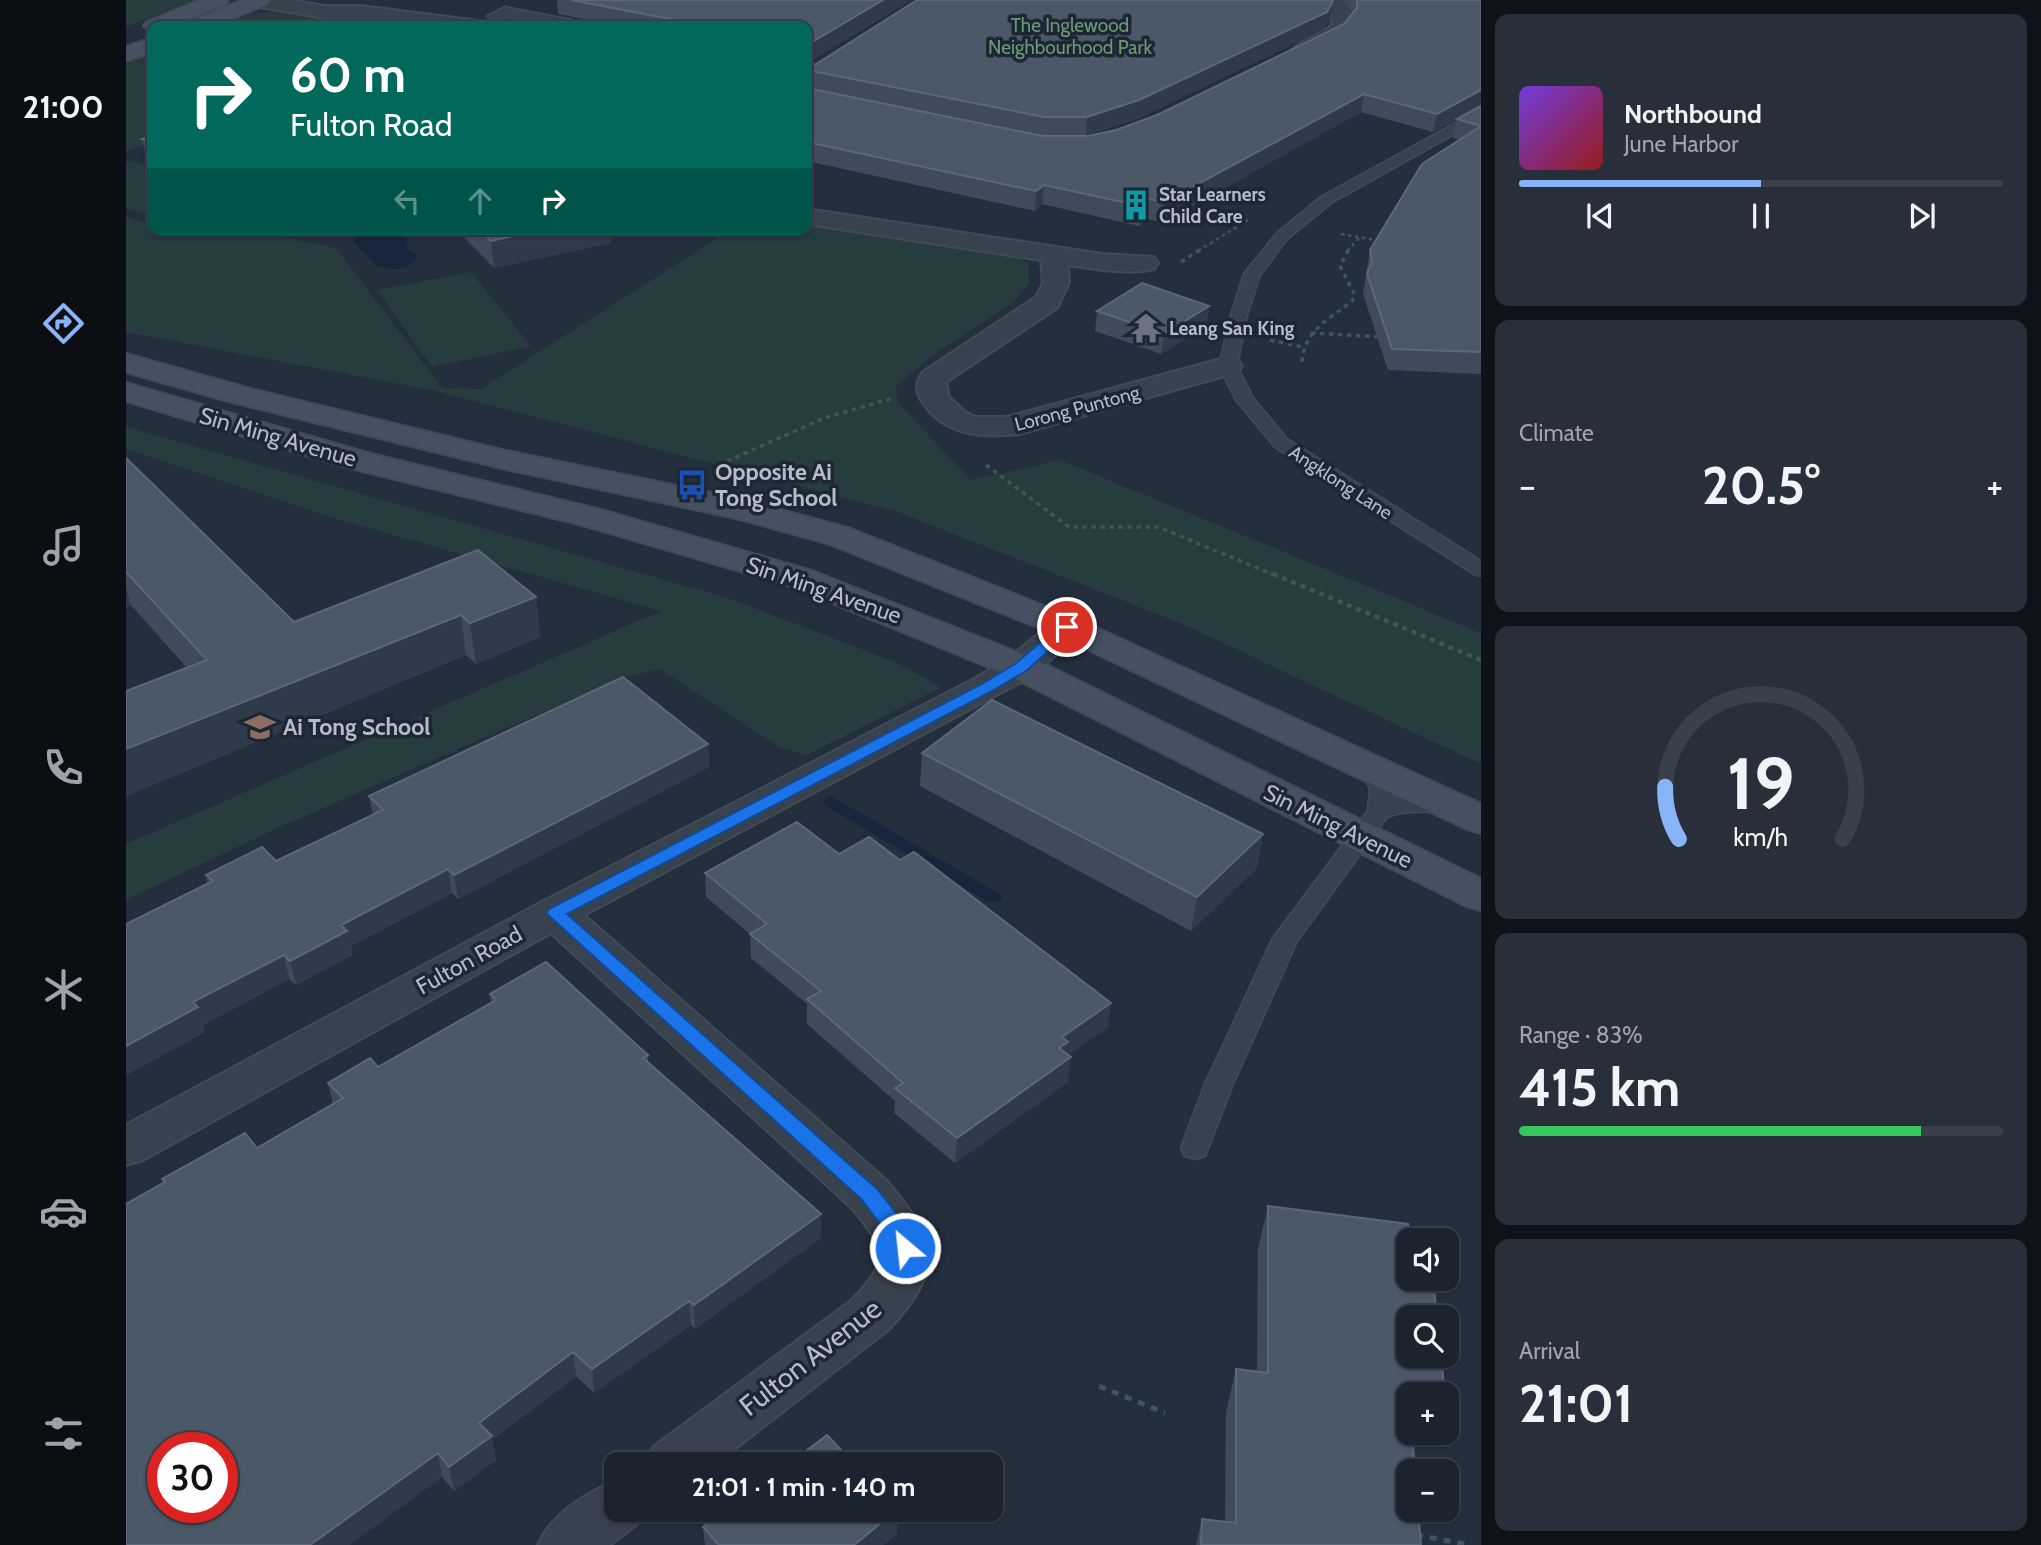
<!DOCTYPE html>
<meta charset="utf-8">
<style>
:root{--surface:#1b232e;--page:#282f3a;--text:#f1f3f6;--muted:#a0a4aa;--line:#39404a;--accent:#8ab4f8}
body{margin:0;font-family:Cabin,sans-serif;background:var(--page);color:var(--text);height:100vh;display:flex;flex-direction:column;font-size:26px;white-space:nowrap}
*{box-sizing:border-box;margin:0}
p{font-size:23px;color:var(--muted)}
.icon{flex:none;width:38px;height:38px;fill:none;stroke:currentColor;stroke-width:2;stroke-linecap:round;stroke-linejoin:round}
.map{position:relative;flex:1;overflow:hidden}
.side{display:flex;flex-direction:column;gap:14px;padding:14px;background:#0f1319;width:560px}
.side>*{flex:none}
.guide{position:absolute;left:21px;top:21px;width:665px;height:214px;border-radius:14px;box-shadow:0 2px 5px #0004,0 0 0 2px var(--line);background:#00695c;color:#fff;overflow:hidden}
.tools{position:absolute;left:1270px;top:1228px;display:grid;gap:14px}
.tools a{display:grid;place-items:center;width:63px;height:63px;border-radius:14px;background:var(--surface);box-shadow:0 2px 5px #0004,0 0 0 2px var(--line);font-size:35px}
.speed{position:absolute;left:21px;top:1432px;display:flex;gap:14px;font-size:35px;font-weight:700;text-align:center}
.speed>*{display:grid;place-content:center;width:91px;height:91px;border-radius:50%;background:var(--surface);box-shadow:0 2px 5px #0004,0 0 0 2px var(--line);line-height:1}
.speed .limit{border:10px solid #d22;background:#fff;color:#111}
.pin{position:absolute;display:grid;place-items:center;width:60px;height:60px;color:#fff;margin:-30px;border:4px solid #fff;border-radius:50%;box-shadow:0 2px 7px #0007}
.me{position:absolute;width:77px;margin:-38px;rotate:332deg;stroke-linejoin:round;filter:drop-shadow(0 0 5px #0008)}
.turn{display:flex;align-items:center;gap:24px;height:147px;padding:0 28px;font-size:32px}
.turn .icon{width:91px;height:91px;stroke-width:2.5}
.turn b{display:block;font-size:49px;line-height:60px}
.lanes{display:flex;align-items:center;height:66px;padding:0 28px;background:#0003;justify-content:center;gap:35px;direction:ltr}
.lanes .off{opacity:.35}
.big{font-size:52px;font-weight:700;line-height:1.1}
.side .card{flex:1;display:flex;flex-direction:column;justify-content:center;gap:10px;min-width:0;padding:0 24px;border-radius:14px;background:var(--page)}
.side .dial{align-items:center;gap:0}
.dial svg{height:182px;overflow:visible;fill:none;stroke:var(--line);stroke-width:7;stroke-linecap:round;text-anchor:middle}
.dial text{fill:var(--text);stroke:none}
.song{display:flex;align-items:center;gap:21px}
.cover{width:84px;height:84px;border-radius:10px;background:linear-gradient(135deg,hsl(260 70% 55%),hsl(0 70% 35%))}
.played{height:7px;border-radius:4px;background:linear-gradient(90deg,var(--accent) 50%,var(--line) 50%)}
.keys{display:flex;justify-content:space-around;direction:ltr}
.heat{display:flex;justify-content:space-between;align-items:center;font-size:38px;direction:ltr}
.charge{height:10px;border-radius:5px;background:linear-gradient(90deg,#34c759 83%,var(--line) 0)}
.trip{position:absolute;left:478px;top:1452px;width:399px;height:70px;border-radius:14px;background:var(--surface);box-shadow:0 2px 5px #0004,0 0 0 2px var(--line);font-weight:700;line-height:70px;text-align:center}
main{display:flex;flex:1;min-height:0}
.tab-bar{display:flex;flex-direction:column;width:126px;justify-content:space-around;align-items:center;background:#0b0e12;color:var(--muted)}
.tab-bar .icon{width:49px;height:49px}
.tab-bar .on{color:var(--accent)}
.tab-bar b{font-size:32px;color:var(--text)}
.map>svg:first-child{display:block}
.green{fill:#263c3f}
.water{fill:#17263c}
.lines{fill:none;stroke-linecap:round;stroke-linejoin:round}
.stream{fill:#17263c;fill-rule:evenodd}
.lane-casing{stroke:#414a57;stroke-width:3}
.street-casing{stroke:#414a57;stroke-width:4}
.secondary-casing{stroke:#414a57;stroke-width:4}
.path-far3{stroke:#3f5557;stroke-width:2.5;stroke-dasharray:3.5 3.5;stroke-linecap:butt}
.path-far2{stroke:#3f5557;stroke-width:3.5;stroke-dasharray:4.5 4.5;stroke-linecap:butt}
.path-far1{stroke:#3f5557;stroke-width:4.5;stroke-dasharray:5 5;stroke-linecap:butt}
.path{stroke:#3f5557;stroke-width:5;stroke-dasharray:7 7;stroke-linecap:butt}
.lane{fill:#38414e;fill-rule:evenodd}
.street{fill:#38414e;fill-rule:evenodd}
.secondary{fill:#465061;fill-rule:evenodd}
.wall{fill:#3f4b5c}
.shaded-wall{fill:#2f3b4b}
.building{fill:#4b5868;stroke:#5c6777;stroke-width:2;fill-rule:evenodd}
.route{fill:#1a73e8;stroke:#114b97;stroke-width:2}
.labels{text-anchor:middle;stroke-width:7;stroke-linejoin:round;paint-order:stroke}
.far-park-label{font-size:19px;fill:#6b9a76;stroke:#1d2633}
.far-poi-label{font-size:19px;font-weight:bold;fill:#b4bcc9;stroke:#1d2633;text-anchor:start}
.far-street-label{font-size:19px;fill:#b4bcc9;stroke:#1d2633}
.street-label{font-size:23px;fill:#b4bcc9;stroke:#1d2633}
.poi-label{font-size:23px;font-weight:bold;fill:#b4bcc9;stroke:#1d2633;text-anchor:start}
.near-street-label{font-size:28px;fill:#b4bcc9;stroke:#1d2633}
</style>
<main>
<nav class="tab-bar">
<b>21:00</b>
<svg class="icon on" aria-label="directions" viewBox="0 0 24 24"><path d="M12 3l9 9-9 9-9-9zM9 14v-3h6M13 9l2 2-2 2"/></svg>
<svg class="icon" aria-label="music" viewBox="0 0 24 24"><path d="M9 18V5l10-2v13"/><circle cx="6" cy="18" r="3"/><circle cx="16" cy="16" r="3"/></svg>
<svg class="icon" aria-label="phone" viewBox="0 0 24 24"><path d="M5 4h4l2 5-3 2q2 4 5 5l2-3 5 2v4C11 20 4 13 5 4z"/></svg>
<svg class="icon" aria-label="climate" viewBox="0 0 24 24"><path d="M12 3v18M4 7l16 10M4 17L20 7"/></svg>
<svg class="icon" aria-label="car" viewBox="0 0 24 24"><path d="M5 17H2v-5l4-1 3-4h7l3 4 3 1v5h-3M9 17h6M6 11h13"/><circle cx="7" cy="17" r="2"/><circle cx="17" cy="17" r="2"/></svg>
<svg class="icon" aria-label="filters" viewBox="0 0 24 24"><path d="M4 7h16M4 17h16"/><circle cx="9" cy="7" r="2"/><circle cx="15" cy="17" r="2"/></svg>
</nav>
<div class="map">
<svg width="1355" height="1545" viewBox="0 0 1355 1545">
<rect width="100%" height="100%" fill="#242f3e"/>
<path class="green" d="M0,0H69L0,27Z
M156,10L306,26H94L122,15Z
M26,53V141L0,152V64Z
M5,160L26,167V216L0,208V163Z
M0,217L26,225V229L81,237L152,236L210,248L316,388L355,389L606,229H681V225L889,255L903,264V284L886,303L807,355L769,387L772,403L845,480L934,460L1355,633V764L1054,623L772,512L310,391L0,332Z
M345,272L405,346L306,367L251,290Z
M0,427L602,598L769,662L815,687L680,755L653,747L534,669L493,679L149,829L0,900V844L535,611L204,517L0,449Z"/>
<path class="water" d="M257,231L278,234L282,240L280,247L292,256C284,271 265,271 251,266L226,241L240,233Z"/>
<g class="lines">
<path class="stream" d="M705,796L874,894L876,898L874,902H862L699,805L697,801Z"/>
<g class="lane-casing">
<path id="lane" d="M379,7L456,22L462,26H439L378,16L403,26H386L361,16Z
M1355,109V119L1205,203L1161,239L1134,275L1121,315L1111,366L1127,398L1161,439L1355,561V576L1348,574L1149,447L1110,400L1093,366L1105,315L1118,274L1151,233L1195,197Z
M1246,762L1254,764C1262,775 1268,784 1267,798C1284,793 1307,794 1323,799L1327,804L1323,809C1301,815 1285,808 1261,817L1171,941L1107,1084L1079,1156L1069,1159L1059,1156L1055,1148L1079,1084L1147,938L1242,811L1244,789L1235,769L1238,764Z"/>
</g>
<g class="street-casing">
<path id="street" d="M118,0H164L199,6H235L346,20L353,22L356,26H299L235,18H199L128,6L121,4Z
M1196,0H1217C1222,5 1228,12 1228,20C1228,39 1184,59 1168,56L1165,51C1175,39 1195,36 1206,25L1205,11Z
M681,209L976,254L1028,257L1032,263L1028,269C1001,275 969,269 942,265L943,283L931,308L820,382L823,397L839,412L849,417H881L1102,357L1112,360L1116,366L1112,372L893,434C856,438 819,436 797,403C789,392 789,383 797,372L910,297L917,283L915,260L681,224Z
M941,616L953,620L959,627L908,675L458,915L761,1181C812,1241 818,1271 762,1330L588,1465H519L527,1447L726,1300C764,1261 760,1250 727,1209L425,933L17,1160L0,1165V1125L414,903L848,679L882,659L929,620Z
M490,1481V1510H517L510,1525L484,1545H412C425,1515 459,1493 490,1481Z"/>
</g>
<g class="secondary-casing">
<path id="secondary" d="M74,0H102L99,4L45,26H26V32L18,26L21,22Z
M117,0H145L142,4L88,26H60L63,22Z
M26,38V52L0,61V47Z
M0,354L121,388L380,451L615,499L725,529L953,620L1355,804V833L1341,829L929,634L701,543L610,518L380,469L102,401L0,372Z
M0,383L241,453L475,510L686,571L908,659L1355,879V910L1340,906L882,675L662,585L453,524L220,467L0,401Z"/>
</g>
<path class="path-far3" d="M1215,234L1255,241
M1072,251L1122,220
M1221,251L1233,238"/>
<path class="path-far2" d="M1055,262L1075,249
M1185,333L1256,337
M1144,340L1177,347
M1176,362C1178,330 1204,319 1226,301L1229,295L1214,266L1223,249
M593,465L698,418L764,399
M860,465L943,527H1032L1151,576"/>
<path class="path-far1" d="M1147,574L1355,660"/>
<path class="path" d="M973,1386L1039,1413
M1290,1535L1345,1545"/>
<use href="#lane" class="lane"/>
<use href="#street" class="street"/>
<use href="#secondary" class="secondary"/>
</g>
<path class="wall" d="M431,0H785L681,63V26H493L432,14Z
M1219,0H1355V374L1262,370L1237,294L1244,250L1333,140L1327,138L1330,120L1307,132L1235,112L1037,222L1020,219L1013,226L916,204L909,211L681,161V88L917,136H962L990,130L1031,115L1218,24L1227,13L1223,4Z
M1207,1L1204,19L1198,29L1011,119L960,135H916L681,88V65Z
M26,135V166L22,165L16,139Z
M330,229H484L485,243L368,268Z
M1083,306L1080,326L1035,354L969,331L971,311Z
M0,458L168,622L410,597L414,637L350,664L340,655L0,796V691L61,668L5,605L0,607Z
M582,744L583,767L332,899L326,893L225,946L226,955L170,985L163,979L77,1025L79,1032L0,1075L82,884L80,875L150,861L247,815L243,796Z
M796,753L1137,834L1131,868L1065,931L794,786Z
M713,854L982,1027L942,1055V1082L829,1163L768,1113L769,1101L681,1024V1004L625,958L624,934L580,897L579,873Z
M364,994L522,1055V1062L695,1214V1238L569,1329L565,1325L468,1393L450,1376L366,1440L370,1460L328,1491L316,1477L37,1183L36,1179L131,1148L207,1104L202,1083L252,1067L365,1003Z
M1142,1206L1283,1395V1433H1307L1305,1442L1286,1439L1295,1545H1070L1076,1519L1099,1522L1100,1412L1110,1369L1131,1371L1132,1249Z
M772,1510L771,1534L757,1545H579L577,1527Z"/>
<path class="shaded-wall" d="M757,0H785L681,63V45Z
M1207,1L1204,19L1198,29L1011,119L960,135L961,117Z
M1355,90V107L1307,132L1311,114Z
M1238,94L1235,112L1037,222L1039,202Z
M918,185L916,204L909,211L910,191Z
M1022,199L1020,219L1013,226L1015,206Z
M419,229H484L485,243L368,268L365,241Z
M1083,306L1080,326L1035,354L1038,334Z
M0,587L5,605L0,607Z
M410,597L414,637L350,664L344,623Z
M335,615L340,655L0,796V749Z
M582,744L583,767L332,899L328,875Z
M1137,834L1131,868L1065,931L1071,897Z
M322,869L326,893L225,946L226,955L170,985L164,961L215,925Z
M158,955L163,979L77,1025L79,1032L0,1075V1046L67,1002Z
M985,1003L982,1027L940,1057H945L942,1082L829,1163L831,1138L933,1048L936,1037Z
M695,1214V1238L569,1329L568,1305Z
M563,1301L565,1325L468,1393L466,1369Z
M447,1352L450,1376L366,1440L370,1460L328,1491L323,1467L353,1423Z
M312,1453L316,1477L224,1545H184Z
M772,1510L771,1534L757,1545H728Z"/>
<path class="building" d="M445,0H757L681,45V26H581Z
M791,0H1206L1207,1L1201,12L1013,100L961,117H918L681,70V65L690,64Z
M1231,0H1355V90L1311,114L1238,94L1039,202L1022,199L1015,206L918,185L910,191L681,142V88L917,136H962L990,130L1031,115L1218,24L1231,8Z
M1355,106V352L1266,349L1241,274L1246,261L1244,250L1296,164L1355,126L1331,119Z
M26,135V142L16,139Z
M354,229H419L365,241Z
M1016,283L1083,306L1038,334L971,311Z
M0,458L168,622L352,550L410,597L344,623L335,615L0,749V691L81,660L0,572Z
M497,677L582,744L328,875L322,869L215,925L221,931L164,961L158,955L67,1002L72,1007L0,1046V924L87,881L80,875L136,847L150,861L257,810L243,796Z
M866,700L1137,834L1071,897L796,753Z
M671,822L713,854L743,837L774,860L788,852L985,1003L936,1037L942,1042L933,1048L945,1057L831,1138L769,1088L777,1083L681,999L695,991L624,934L641,924L579,873Z
M420,962L522,1055L517,1058L695,1214L568,1305L563,1301L466,1369L447,1352L353,1423L366,1436L323,1467L312,1453L184,1545H0V1204L39,1182L36,1179L119,1133L131,1148L217,1098L202,1083L244,1058L252,1067L370,1000L364,994ZM37,1447H96V1507H37Z
M1142,1206L1282,1224L1284,1241H1283V1279H1307L1311,1318H1283V1356H1315L1319,1395L1282,1394L1283,1433H1286L1289,1472H1283V1510H1292L1295,1545H1075L1076,1519L1110,1523V1369L1142,1373Z
M701,1435L729,1465H661Z
M600,1510H771L728,1545H593L577,1527Z"/>
<path class="route" d="M941,623L946,624L948,627L946,630L900,671L866,691L441,914L751,1189L782,1228L789,1248L786,1254L779,1257L772,1254L765,1238L736,1200L420,913L423,909L856,684L889,664L936,624Z"/>
<defs>
<g id="building-bare" transform="scale(2.415)"><path d="M-4-6H4V6H1V3H-1V6H-4ZM-2.5-4.3h1.7v1.8h-1.7ZM.8-4.3h1.7v1.8H.8ZM-2.5-1h1.7V.8h-1.7ZM.8-1h1.7V.8H.8Z" fill="#0f9aa8" stroke="#1d2633" stroke-width="2.5" paint-order="stroke"/></g>
<g id="temple-bare" transform="scale(2.415)"><path d="M0-6L5-2H3V0L6.5 2.5H4V6H1.5V3h-3V6H-4V2.5H-6.5L-3 0V-2H-5Z" fill="#6b7280" stroke="#1d2633" stroke-width="2.5" paint-order="stroke"/></g>
<g id="bus-bare" transform="scale(2.415)"><path d="M-5-6H5V4H4V6H2V4H-2V6H-4V4H-5ZM-3.5-4V0h7V-4ZM-3.5 1.2v1.5H-2V1.2ZM2 1.2v1.5H3.5V1.2Z" fill="#1a4fb4" stroke="#1d2633" stroke-width="2.5" paint-order="stroke"/></g>
<g id="school-bare" transform="scale(2.415)"><path d="M0-5L7-2L0 1L-7-2ZM-4 1L0 2.5L4 1V4Q0 6-4 4Z" fill="#8d6e63" stroke="#1d2633" stroke-width="2.5" paint-order="stroke"/></g>
</defs>
<g fill-rule="evenodd">
<use href="#building-bare" x="1010" y="205"/>
<use href="#temple-bare" x="1020" y="328"/>
<use href="#bus-bare" x="566" y="485"/>
<use href="#school-bare" x="134" y="727"/>
</g>
<g class="labels">
<g class="far-park-label">
<text x="944" y="32">The Inglewood<tspan x="944" dy="22">Neighbourhood Park</tspan></text>
</g>
<g class="far-poi-label">
<text x="1033" y="201">Star Learners<tspan x="1033" dy="22">Child Care</tspan></text>
<text x="1043" y="335">Leang San King</text>
</g>
<g class="far-street-label">
<text transform="translate(951 408) rotate(-15)" y="7">Lorong Puntong</text>
<text transform="translate(1215 482) rotate(33)" y="7">Angklong Lane</text>
</g>
<g class="street-label">
<text transform="translate(152 437) rotate(16)" y="8">Sin Ming Avenue</text>
<text transform="translate(698 590) rotate(19)" y="8">Sin Ming Avenue</text>
<text transform="translate(1212 826) rotate(26)" y="8">Sin Ming Avenue</text>
<text transform="translate(343 960) rotate(-29)" y="8">Fulton Road</text>
</g>
<g class="poi-label">
<text x="589" y="480">Opposite Ai<tspan x="589" dy="26">Tong School</tspan></text>
<text x="157" y="735">Ai Tong School</text>
</g>
<g class="near-street-label">
<text transform="translate(684 1357) rotate(-38)" y="10">Fulton Avenue</text>
</g>
</g>
</svg>
<div class="tools">
<a><svg class="icon" aria-label="sound" viewBox="0 0 24 24"><path d="M4 9h4l5-4v14l-5-4H4zM17 9q2 3 0 6"/></svg></a>
<a><svg class="icon" aria-label="search" viewBox="0 0 24 24"><circle cx="10" cy="10" r="6"/><path d="M15 15l6 6"/></svg></a>
<a>+</a>
<a>−</a>
</div>
<div class="speed"><div class="limit">30</div></div>
<div class="pin" style="left:941px;top:627px;background:#d93025"><svg class="icon" aria-label="arrive" viewBox="0 0 24 24"><path d="M6 21V4h12l-3 4 3 4H6"/></svg></div>
<svg class="me" style="left:779px;top:1248px" viewBox="-20 -20 40 40"><circle r="17" fill="#1a73e8" stroke="#fff" stroke-width="3"/><path d="M0-11L8 9 0 5-8 9z" fill="#fff"/></svg>
<div class="trip">21:01 · 1 min · 140 m</div>
<div class="guide">
<div class="turn"><svg class="icon" aria-label="right" viewBox="0 0 24 24"><path d="M7 20v-9h11M14 6l5 5-5 5"/></svg><div><b>60 m</b>Fulton Road</div></div>
<div class="lanes"><svg class="icon off" aria-label="left" viewBox="0 0 24 24"><path d="M17 20v-9H6M10 6l-5 5 5 5"/></svg><svg class="icon off" aria-label="ahead" viewBox="0 0 24 24"><path d="M12 20V5M6 11l6-6 6 6"/></svg><svg class="icon" aria-label="right" viewBox="0 0 24 24"><path d="M7 20v-9h11M14 6l5 5-5 5"/></svg></div>
</div>
</div>
<section class="side">
<div class="card">
<div class="song"><i class="cover"></i><div><b>Northbound</b><p>June Harbor</p></div></div>
<div class="played"></div>
<div class="keys"><svg class="icon" aria-label="previous" viewBox="0 0 24 24"><path d="M18 5L8 12l10 7zM5 5v14"/></svg><svg class="icon" aria-label="pause" viewBox="0 0 24 24"><path d="M8 5v14M16 5v14"/></svg><svg class="icon" aria-label="next" viewBox="0 0 24 24"><path d="M6 5l10 7-10 7zM19 5v14"/></svg></div>
</div>
<div class="card"><p>Climate</p>
<div class="heat"><a>−</a><b class="big">20.5°</b><a>+</a></div>
</div>
<div class="card dial"><svg viewBox="0 0 100 80">
<path d="M14 69A42 42 0 1 1 86 69"/>
<path d="M14 69A42 42 0 0 1 8 46" stroke="#8ab4f8"/>
<text x="50" y="56" font-size="32" font-weight="700">19</text>
<text x="50" y="72" font-size="11">km/h</text>
</svg></div>
<div class="card"><p>Range · 83%</p><b class="big">415 km</b><div class="charge"></div></div>
<div class="card"><p>Arrival</p><b class="big">21:01</b></div>
</section>
</main>
